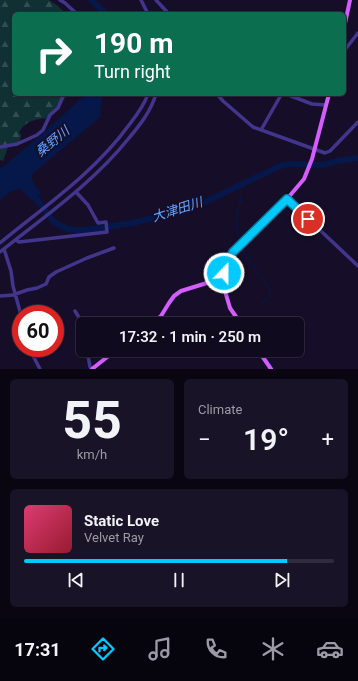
<!DOCTYPE html>
<meta charset="utf-8">
<style>
:root{--surface:#100a1f;--page:#191328;--text:#f1f3f6;--muted:#9c9aa4;--line:#302b3d;--accent:#02caff}
body{margin:0;font-family:Roboto,"Noto Sans JP",sans-serif;background:var(--page);color:var(--text);height:100vh;display:flex;flex-direction:column;font-size:15px;white-space:nowrap}
*{box-sizing:border-box;margin:0}
p{font-size:13px;color:var(--muted)}
.icon{flex:none;width:22px;height:22px;fill:none;stroke:currentColor;stroke-width:2;stroke-linecap:round;stroke-linejoin:round}
.map{position:relative;height:369px;overflow:hidden}
.sheet{display:flex;flex-direction:column;gap:10px;padding:10px;background:#090611;flex:1}
.sheet>*{flex:none}
.guide{position:absolute;left:12px;top:12px;width:334px;height:84px;border-radius:6px;box-shadow:0 1px 3px #0004,0 0 0 1px var(--line);background:#0b6e4f;color:#fff;overflow:hidden}
.speed{position:absolute;left:12px;top:305px;display:flex;gap:8px;font-size:20px;font-weight:700;text-align:center}
.speed>*{display:grid;place-content:center;width:52px;height:52px;border-radius:50%;background:var(--surface);box-shadow:0 1px 3px #0004,0 0 0 1px var(--line);line-height:1}
.speed .limit{border:6px solid #d22;background:#fff;color:#111}
.pin{position:absolute;display:grid;place-items:center;width:34px;height:34px;color:#fff;margin:-17px;border:2px solid #fff;border-radius:50%;box-shadow:0 1px 4px #0007}
.me{position:absolute;width:44px;margin:-22px;rotate:22deg;stroke-linejoin:round;filter:drop-shadow(0 0 3px #0008)}
.turn{display:flex;align-items:center;gap:14px;height:84px;padding:0 16px;font-size:18px}
.turn .icon{width:52px;height:52px;stroke-width:2.5}
.turn b{display:block;font-size:28px;line-height:34px}
.big{font-size:30px;font-weight:600;line-height:1.1}
.sheet .tile{flex:1;display:flex;flex-direction:column;justify-content:center;gap:6px;min-width:0;padding:0 14px;border-radius:6px;background:var(--page)}
.sheet .dial{align-items:center;gap:0}
.dial b{font-size:52px;line-height:1}
.song{display:flex;align-items:center;gap:12px}
.cover{width:48px;height:48px;border-radius:6px;background:linear-gradient(135deg,hsl(340 70% 55%),hsl(350 70% 35%))}
.played{height:4px;border-radius:2px;background:linear-gradient(90deg,var(--accent) 85%,var(--line) 85%)}
.keys{display:flex;justify-content:space-around;direction:ltr}
.heat{display:flex;justify-content:space-between;align-items:center;font-size:22px;direction:ltr}
.sheet .tiles{flex:1;display:grid;gap:10px;grid-template-columns:1fr 1fr}
.tile:last-child{grid-column:span 2}
.trip{position:absolute;left:76px;top:317px;width:228px;height:40px;border-radius:6px;background:var(--surface);box-shadow:0 1px 3px #0004,0 0 0 1px var(--line);font-weight:600;line-height:40px;text-align:center}
.dock{display:flex;height:64px;justify-content:space-around;align-items:center;background:#06040c;color:var(--muted)}
.dock .icon{width:28px;height:28px}
.dock .on{color:var(--accent)}
.dock b{font-size:18px;color:var(--text)}
.map>svg:first-child{display:block}
.forest{fill:url(#forest-firs)}
.water{fill:#06174a}
.lines{fill:none;stroke-linecap:round;stroke-linejoin:round}
.stream{stroke:#06174a;stroke-width:1}
.river{stroke:#06174a;stroke-width:6}
.minor{stroke:#42358c;stroke-width:3.5}
.major{stroke:#d45dff;stroke-width:4}
.route-casing{stroke:#0183a6;stroke-width:10}
.route{stroke:#02caff;stroke-width:7}
.labels{text-anchor:middle;stroke-width:4;stroke-linejoin:round;paint-order:stroke}
.water-label{font-size:13px;font-style:italic;fill:#64a6ff;stroke:#160e29}
</style>
<div class="map">
<svg width="358" height="369" viewBox="0 0 358 369">
<defs>
<pattern id="forest-firs" width="22" height="20" patternUnits="userSpaceOnUse"><rect width="22" height="20" fill="#103134"/><path d="M5 1l3.5 6h-7zM16 11l3.5 6h-7z" fill="#324e52"/></pattern>
</defs>
<rect width="100%" height="100%" fill="#160e29"/>
<path class="forest" d="M0,0H49L58,6L66,14H14V94H68L49,118C36,119 26,120 19,132L21,135L20,142L9,144L3,161L0,160Z"/>
<path class="water" d="M86,94H102L100,117L32,174C31,183 36,187 41,193L32,201L21,189C12,189 7,194 0,200V169L39,137Z"/>
<g class="lines">
<path class="stream" d="M241,184C241,189 242,193 241,198C239,212 231,226 242,238
M244,246V253L270,289V296L260,305
M244,318L247,324
M262,350L274,369"/>
<path class="river" d="M91,0L103,11L105,14
M31,192L54,222L67,229L75,230H85L133,223L187,209L207,201L280,166L290,164L324,165L337,161L358,158"/>
<path class="minor" d="M60,0L65,3L77,14
M141,0L148,14
M156,0L169,14
M344,51L358,33
M217,94L223,101L253,127L325,153L330,151L358,122
M261,130L281,95L286,94L312,104L326,105
M0,147L17,144L37,135L43,130L50,115L58,108L64,94
M287,199L358,266
M16,240L19,242L107,232L106,222L98,223L88,205L76,192
M0,243C45,206 94,173 129,125C136,116 144,106 148,94
M4,249L11,271L13,286L21,315
M0,252C45,216 93,183 129,138C140,125 151,111 156,94
M0,296L13,295L27,290L37,288L46,284L49,277L56,272L87,258L114,248
M75,311L83,324
M29,348L40,369
M87,350L90,367L92,369"/>
<path class="major" d="M344,28L350,0
M151,324L161,316L169,303L174,296L181,291L223,278
M241,324L230,308L225,291L223,278L228,261L233,252L244,240L287,199L304,179L312,159L329,94
M258,350L271,369
M92,369L116,350"/>
</g>
<g class="lines">
<g class="route-casing">
<path id="route" d="M224,273L228,261L233,252L287,199L308,219"/>
</g>
<use href="#route" class="route"/>
</g>
<g class="labels">
<g class="water-label">
<text transform="translate(52 141) rotate(-40)" y="5">桑野川</text>
<text transform="translate(177 209) rotate(-18)" y="5">大津田川</text>
</g>
</g>
</svg>
<div class="speed"><div class="limit">60</div></div>
<div class="pin" style="left:308px;top:219px;background:#d93025"><svg class="icon" aria-label="arrive" viewBox="0 0 24 24"><path d="M6 21V4h12l-3 4 3 4H6"/></svg></div>
<svg class="me" style="left:224px;top:273px" viewBox="-20 -20 40 40"><circle r="17" fill="#02caff" stroke="#fff" stroke-width="3"/><path d="M0-11L8 9 0 5-8 9z" fill="#fff"/></svg>
<div class="trip">17:32 · 1 min · 250 m</div>
<div class="guide">
<div class="turn"><svg class="icon" aria-label="right" viewBox="0 0 24 24"><path d="M7 20v-9h11M14 6l5 5-5 5"/></svg><div><b>190 m</b>Turn right</div></div>
</div>
</div>
<section class="sheet">
<div class="tiles">
<div class="tile dial"><b>55</b><p>km/h</p></div>
<div class="tile"><p>Climate</p>
<div class="heat"><a>−</a><b class="big">19°</b><a>+</a></div>
</div>
<div class="tile">
<div class="song"><i class="cover"></i><div><b>Static Love</b><p>Velvet Ray</p></div></div>
<div class="played"></div>
<div class="keys"><svg class="icon" aria-label="previous" viewBox="0 0 24 24"><path d="M18 5L8 12l10 7zM5 5v14"/></svg><svg class="icon" aria-label="pause" viewBox="0 0 24 24"><path d="M8 5v14M16 5v14"/></svg><svg class="icon" aria-label="next" viewBox="0 0 24 24"><path d="M6 5l10 7-10 7zM19 5v14"/></svg></div>
</div>
</div>
</section>
<nav class="dock">
<b>17:31</b>
<svg class="icon on" aria-label="directions" viewBox="0 0 24 24"><path d="M12 3l9 9-9 9-9-9zM9 14v-3h6M13 9l2 2-2 2"/></svg>
<svg class="icon" aria-label="music" viewBox="0 0 24 24"><path d="M9 18V5l10-2v13"/><circle cx="6" cy="18" r="3"/><circle cx="16" cy="16" r="3"/></svg>
<svg class="icon" aria-label="phone" viewBox="0 0 24 24"><path d="M5 4h4l2 5-3 2q2 4 5 5l2-3 5 2v4C11 20 4 13 5 4z"/></svg>
<svg class="icon" aria-label="climate" viewBox="0 0 24 24"><path d="M12 3v18M4 7l16 10M4 17L20 7"/></svg>
<svg class="icon" aria-label="car" viewBox="0 0 24 24"><path d="M5 17H2v-5l4-1 3-4h7l3 4 3 1v5h-3M9 17h6M6 11h13"/><circle cx="7" cy="17" r="2"/><circle cx="17" cy="17" r="2"/></svg>
</nav>
